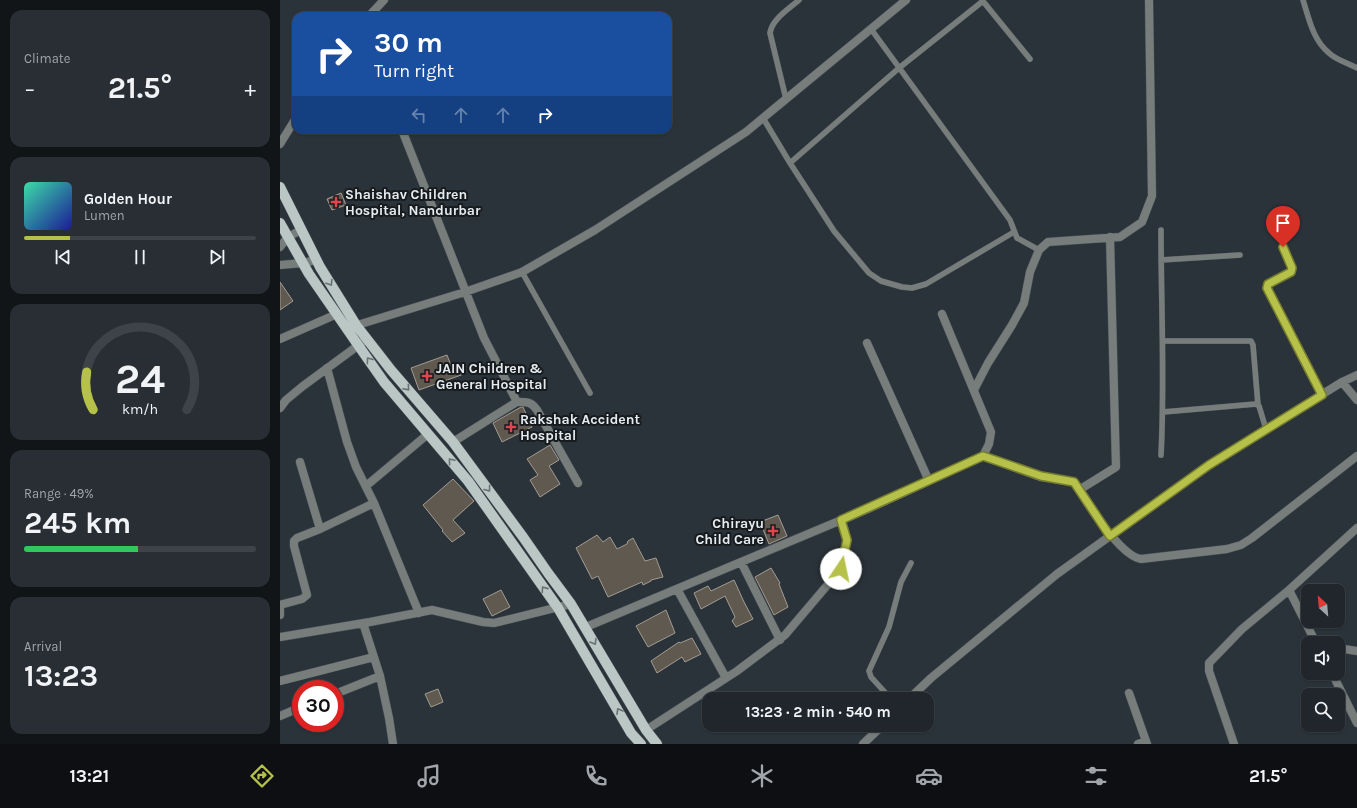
<!DOCTYPE html>
<meta charset="utf-8">
<style>
:root{--surface:#20262c;--page:#282e34;--text:#f1f3f6;--muted:#a2a5a9;--line:#3d4348;--accent:#b6c149}
body{margin:0;font-family:Karla,sans-serif;background:var(--page);color:var(--text);height:100vh;display:flex;flex-direction:column;font-size:15px;white-space:nowrap}
*{box-sizing:border-box;margin:0}
p{font-size:13px;color:var(--muted)}
.icon{flex:none;width:22px;height:22px;fill:none;stroke:currentColor;stroke-width:2;stroke-linecap:round;stroke-linejoin:round}
.map{position:relative;flex:1;overflow:hidden}
.panel{display:flex;flex-direction:column;gap:10px;padding:10px;background:#121518;width:280px}
.panel>*{flex:none}
.guide{position:absolute;left:12px;top:12px;width:380px;height:122px;border-radius:12px;box-shadow:0 1px 3px #0004,0 0 0 1px var(--line);background:#1a4fa0;color:#fff;overflow:hidden}
.needle{width:26px;rotate:334deg}
.buttons{position:absolute;left:1021px;top:584px;display:grid;gap:8px}
.buttons a{display:grid;place-items:center;width:44px;height:44px;border-radius:8px;background:var(--surface);box-shadow:0 1px 3px #0004,0 0 0 1px var(--line);font-size:20px}
.speed{position:absolute;left:12px;top:680px;display:flex;gap:8px;font-size:20px;font-weight:700;text-align:center}
.speed>*{display:grid;place-content:center;width:52px;height:52px;border-radius:50%;background:var(--surface);box-shadow:0 1px 3px #0004,0 0 0 1px var(--line);line-height:1}
.speed .limit{border:6px solid #d22;background:#fff;color:#111}
.pin{position:absolute;display:grid;place-items:center;width:34px;height:34px;color:#fff;margin:-41px -17px;border-radius:50% 50% 50% 0;rotate:-45deg;box-shadow:0 0 4px #0007}
.pin .icon{rotate:45deg}
.me{position:absolute;width:44px;margin:-22px;rotate:11deg;stroke-linejoin:round;filter:drop-shadow(0 0 3px #0008)}
.turn{display:flex;align-items:center;gap:14px;height:84px;padding:0 16px;font-size:18px}
.turn .icon{width:52px;height:52px;stroke-width:2.5}
.turn b{display:block;font-size:28px;line-height:34px}
.lanes{display:flex;align-items:center;height:38px;padding:0 16px;background:#0003;justify-content:center;gap:20px;direction:ltr}
.lanes .off{opacity:.35}
.big{font-size:30px;font-weight:700;line-height:1.1}
.panel .card{flex:1;display:flex;flex-direction:column;justify-content:center;gap:6px;min-width:0;padding:0 14px;border-radius:12px;background:var(--page)}
.panel .dial{align-items:center;gap:0}
.dial svg{height:104px;overflow:visible;fill:none;stroke:var(--line);stroke-width:7;stroke-linecap:round;text-anchor:middle}
.dial text{fill:var(--text);stroke:none}
.song{display:flex;align-items:center;gap:12px}
.cover{width:48px;height:48px;border-radius:6px;background:linear-gradient(135deg,hsl(160 70% 55%),hsl(240 70% 35%))}
.played{height:4px;border-radius:2px;background:linear-gradient(90deg,var(--accent) 20%,var(--line) 20%)}
.keys{display:flex;justify-content:space-around;direction:ltr}
.heat{display:flex;justify-content:space-between;align-items:center;font-size:22px;direction:ltr}
.charge{height:6px;border-radius:3px;background:linear-gradient(90deg,#34c759 49%,var(--line) 0)}
.trip{position:absolute;left:422px;top:692px;width:232px;height:40px;border-radius:12px;background:var(--surface);box-shadow:0 1px 3px #0004,0 0 0 1px var(--line);font-weight:700;line-height:40px;text-align:center}
.dock{display:flex;height:64px;justify-content:space-around;align-items:center;background:#0d0f12;color:var(--muted)}
.dock .icon{width:28px;height:28px}
.dock .active{color:var(--accent)}
.dock b{font-size:18px;color:var(--text)}
main{display:flex;flex:1;min-height:0}
.map>svg:first-child{display:block}
.building{fill:#5f5950;stroke:#a39c92}
.lines{fill:none;stroke-linecap:round;stroke-linejoin:round}
.lane-casing{stroke:#495057;stroke-width:6}
.street-casing{stroke:#495057;stroke-width:9}
.primary-casing{stroke:#495057;stroke-width:11}
.lane{stroke:#767d7b;stroke-width:5.5}
.street{stroke:#767d7b;stroke-width:8}
.primary{stroke:#bac7c5;stroke-width:10}
.oneway{stroke:#687172}
.route-casing{stroke:#767d2f;stroke-width:10}
.route{stroke:#b6c149;stroke-width:7}
.health-dot{fill:#e0444e;stroke:#171b1e;stroke-width:1.5}
.labels{text-anchor:middle;stroke-width:4;stroke-linejoin:round;paint-order:stroke}
.poi-label{font-size:14px;font-weight:bold;fill:#e6ebf0;stroke:#171b1e;text-anchor:start}
</style>
<main>
<section class="panel">
<div class="card"><p>Climate</p>
<div class="heat"><a>−</a><b class="big">21.5°</b><a>+</a></div>
</div>
<div class="card">
<div class="song"><i class="cover"></i><div><b>Golden Hour</b><p>Lumen</p></div></div>
<div class="played"></div>
<div class="keys"><svg class="icon" aria-label="previous" viewBox="0 0 24 24"><path d="M18 5L8 12l10 7zM5 5v14"/></svg><svg class="icon" aria-label="pause" viewBox="0 0 24 24"><path d="M8 5v14M16 5v14"/></svg><svg class="icon" aria-label="next" viewBox="0 0 24 24"><path d="M6 5l10 7-10 7zM19 5v14"/></svg></div>
</div>
<div class="card dial"><svg viewBox="0 0 100 80">
<path d="M14 69A42 42 0 1 1 86 69"/>
<path d="M14 69A42 42 0 0 1 9 40" stroke="#b6c149"/>
<text x="50" y="56" font-size="32" font-weight="700">24</text>
<text x="50" y="72" font-size="11">km/h</text>
</svg></div>
<div class="card"><p>Range · 49%</p><b class="big">245 km</b><div class="charge"></div></div>
<div class="card"><p>Arrival</p><b class="big">13:23</b></div>
</section>
<div class="map">
<svg width="1077" height="744" viewBox="0 0 1077 744">
<rect width="100%" height="100%" fill="#2b333a"/>
<path class="building" d="M61,193L66,205L52,210L47,199Z
M0,282L13,301L0,310Z
M167,355L172,368L181,364L184,374L139,390L131,368Z
M241,407H243L252,427L222,442L213,423Z
M270,445L279,460L269,466L280,484L260,497L250,480L258,475L247,459Z
M173,479L194,501L173,520L185,533L172,542L162,531L163,530L143,505Z
M498,515L507,536L489,544L480,522Z
M317,535L323,542L330,537L337,549L347,544L348,541L353,538L365,561L376,558L383,577L371,580V581L363,585L362,582L328,597L318,576L312,579L296,548Z
M491,568L500,583L499,584L508,607L494,615L475,577Z
M454,580L464,602L473,619L456,627L452,621L455,617L445,596L421,609L414,593L428,586L431,591Z
M221,590L230,607L212,616L203,599Z
M386,610L395,633L368,647L356,626Z
M412,638L421,654L405,662L402,657L377,673L371,661L399,642L400,643Z
M158,689L163,702L151,707L145,694Z"/>
<g class="lines">
<g class="lane-casing">
<path id="lane" d="M702,0L750,59
M1023,0C1029,19 1033,40 1049,53C1056,60 1068,63 1077,68
M591,29L730,220L737,238L759,250
M506,99L490,33C492,19 509,9 519,0
M483,118L510,163L554,231L589,273L601,281L622,287L632,288L646,284L734,232
M510,163L619,68L703,1
M881,230C881,305 885,380 881,455
M1003,247L1012,268L1011,272L988,284L987,288L1041,395
M881,260L960,255
M242,272L310,393
M883,341H971L973,345L978,405
M883,412L976,404L979,406L986,429
M611,699L591,677L589,671L609,627L621,582L631,563"/>
</g>
<g class="street-casing">
<path id="street" d="M89,16L104,0
M122,130L204,338L236,400L235,403L173,442
M0,144L16,118
M0,247L8,237L21,230
M0,265L23,263L36,260
M71,327L185,292L242,272L315,230L466,132L626,0
M0,339L57,314
M587,343L649,481
M47,368L67,442L76,467L94,503L139,613
M1062,382L1077,400
M694,390L708,363L732,325L744,303L750,272L759,250L768,242L840,237L862,222L872,196L869,0
M236,402C247,402 251,401 257,410L298,483
M0,408L6,400L23,386L87,339
M703,456L761,477L794,482C805,500 840,556 861,559L947,549L961,545L972,538L1077,456
M20,462L40,529
M86,486L148,434
M799,490L836,467L830,237
M461,562L500,640
M397,589L446,678
M1009,590L1036,643
M0,605L22,599L27,595L14,546V541L17,538L40,529L94,503
M0,608V615
M83,623L100,676L109,718L113,744
M306,627L590,508L703,456L709,444L711,432L662,314
M0,637L90,622L152,610L203,622L214,623L291,604
M1058,648L1077,651
M1052,673L1077,723
M0,681L94,657
M849,693L867,744
M55,694L100,676
M629,699L651,678L777,574L929,465L1062,382L1077,375
M0,716L21,707
M366,730L457,671L505,635L561,569L567,540L561,520
M583,744L603,725
M858,744L866,741
M954,744L929,671V663L962,629L1009,590L1077,528"/>
</g>
<g class="primary-casing">
<path id="primary" d="M0,187L40,267L76,325L111,370L173,442L243,537L268,573L291,604L366,730L377,744
M0,223L29,274L78,345L104,382L188,481L278,608L351,733L361,744"/>
</g>
<use href="#lane" class="lane"/>
<use href="#street" class="street"/>
<use href="#primary" class="primary"/>
</g>
<defs><path id="oneway-chevron" d="M-2-3.5L2.5 0L-2 3.5" fill="none" stroke-width="1.6" stroke-linecap="round" stroke-linejoin="round"/></defs>
<g class="oneway">
<use href="#oneway-chevron" transform="translate(50 283) rotate(58)"/>
<use href="#oneway-chevron" transform="translate(89 360) rotate(-126)"/>
<use href="#oneway-chevron" transform="translate(127 388) rotate(49)"/>
<use href="#oneway-chevron" transform="translate(171 461) rotate(-130)"/>
<use href="#oneway-chevron" transform="translate(208 489) rotate(53)"/>
<use href="#oneway-chevron" transform="translate(264 589) rotate(-125)"/>
<use href="#oneway-chevron" transform="translate(314 642) rotate(59)"/>
<use href="#oneway-chevron" transform="translate(339 711) rotate(-120)"/>
</g>
<g class="lines">
<g class="route-casing">
<path id="route" d="M561,569L567,540L561,520L703,456L761,476L794,482L830,536L929,465L1042,395L987,288L988,284L1011,272L1012,268L1003,247"/>
</g>
<use href="#route" class="route"/>
</g>
<g class="health-dot">
<path d="M54 196h4v4h4v4h-4v4h-4v-4h-4v-4h4z"/>
<path d="M145 370h4v4h4v4h-4v4h-4v-4h-4v-4h4z"/>
<path d="M229 421h4v4h4v4h-4v4h-4v-4h-4v-4h4z"/>
<path d="M491 525h4v4h4v4h-4v4h-4v-4h-4v-4h4z"/>
</g>
<g class="labels">
<g class="poi-label">
<text x="65" y="199">Shaishav Children<tspan x="65" dy="16">Hospital, Nandurbar</tspan></text>
<text x="156" y="373">JAIN Children &amp;<tspan x="156" dy="16">General Hospital</tspan></text>
<text x="240" y="424">Rakshak Accident<tspan x="240" dy="16">Hospital</tspan></text>
<text x="484" y="528" text-anchor="end">Chirayu<tspan x="484" dy="16">Child Care</tspan></text>
</g>
</g>
</svg>
<div class="buttons">
<a><svg class="needle" viewBox="-14 -14 28 28"><path d="M0-13l5 13h-10z" fill="#e53935"/><path d="M0 13l5-13h-10z" fill="#a2a5a9"/></svg></a>
<a><svg class="icon" aria-label="sound" viewBox="0 0 24 24"><path d="M4 9h4l5-4v14l-5-4H4zM17 9q2 3 0 6"/></svg></a>
<a><svg class="icon" aria-label="search" viewBox="0 0 24 24"><circle cx="10" cy="10" r="6"/><path d="M15 15l6 6"/></svg></a>
</div>
<div class="speed"><div class="limit">30</div></div>
<div class="pin" style="left:1003px;top:247px;background:#d93025"><svg class="icon" aria-label="arrive" viewBox="0 0 24 24"><path d="M6 21V4h12l-3 4 3 4H6"/></svg></div>
<svg class="me" style="left:561px;top:569px" viewBox="-20 -20 40 40"><circle r="19" fill="#fff"/><path d="M0-13L10 11 0 6-10 11z" fill="#b6c149"/></svg>
<div class="trip">13:23 · 2 min · 540 m</div>
<div class="guide">
<div class="turn"><svg class="icon" aria-label="right" viewBox="0 0 24 24"><path d="M7 20v-9h11M14 6l5 5-5 5"/></svg><div><b>30 m</b>Turn right</div></div>
<div class="lanes"><svg class="icon off" aria-label="left" viewBox="0 0 24 24"><path d="M17 20v-9H6M10 6l-5 5 5 5"/></svg><svg class="icon off" aria-label="ahead" viewBox="0 0 24 24"><path d="M12 20V5M6 11l6-6 6 6"/></svg><svg class="icon off" aria-label="ahead" viewBox="0 0 24 24"><path d="M12 20V5M6 11l6-6 6 6"/></svg><svg class="icon" aria-label="right" viewBox="0 0 24 24"><path d="M7 20v-9h11M14 6l5 5-5 5"/></svg></div>
</div>
</div>
</main>
<nav class="dock">
<b>13:21</b>
<svg class="icon active" aria-label="directions" viewBox="0 0 24 24"><path d="M12 3l9 9-9 9-9-9zM9 14v-3h6M13 9l2 2-2 2"/></svg>
<svg class="icon" aria-label="music" viewBox="0 0 24 24"><path d="M9 18V5l10-2v13"/><circle cx="6" cy="18" r="3"/><circle cx="16" cy="16" r="3"/></svg>
<svg class="icon" aria-label="phone" viewBox="0 0 24 24"><path d="M5 4h4l2 5-3 2q2 4 5 5l2-3 5 2v4C11 20 4 13 5 4z"/></svg>
<svg class="icon" aria-label="climate" viewBox="0 0 24 24"><path d="M12 3v18M4 7l16 10M4 17L20 7"/></svg>
<svg class="icon" aria-label="car" viewBox="0 0 24 24"><path d="M5 17H2v-5l4-1 3-4h7l3 4 3 1v5h-3M9 17h6M6 11h13"/><circle cx="7" cy="17" r="2"/><circle cx="17" cy="17" r="2"/></svg>
<svg class="icon" aria-label="filters" viewBox="0 0 24 24"><path d="M4 7h16M4 17h16"/><circle cx="9" cy="7" r="2"/><circle cx="15" cy="17" r="2"/></svg>
<b>21.5°</b>
</nav>
